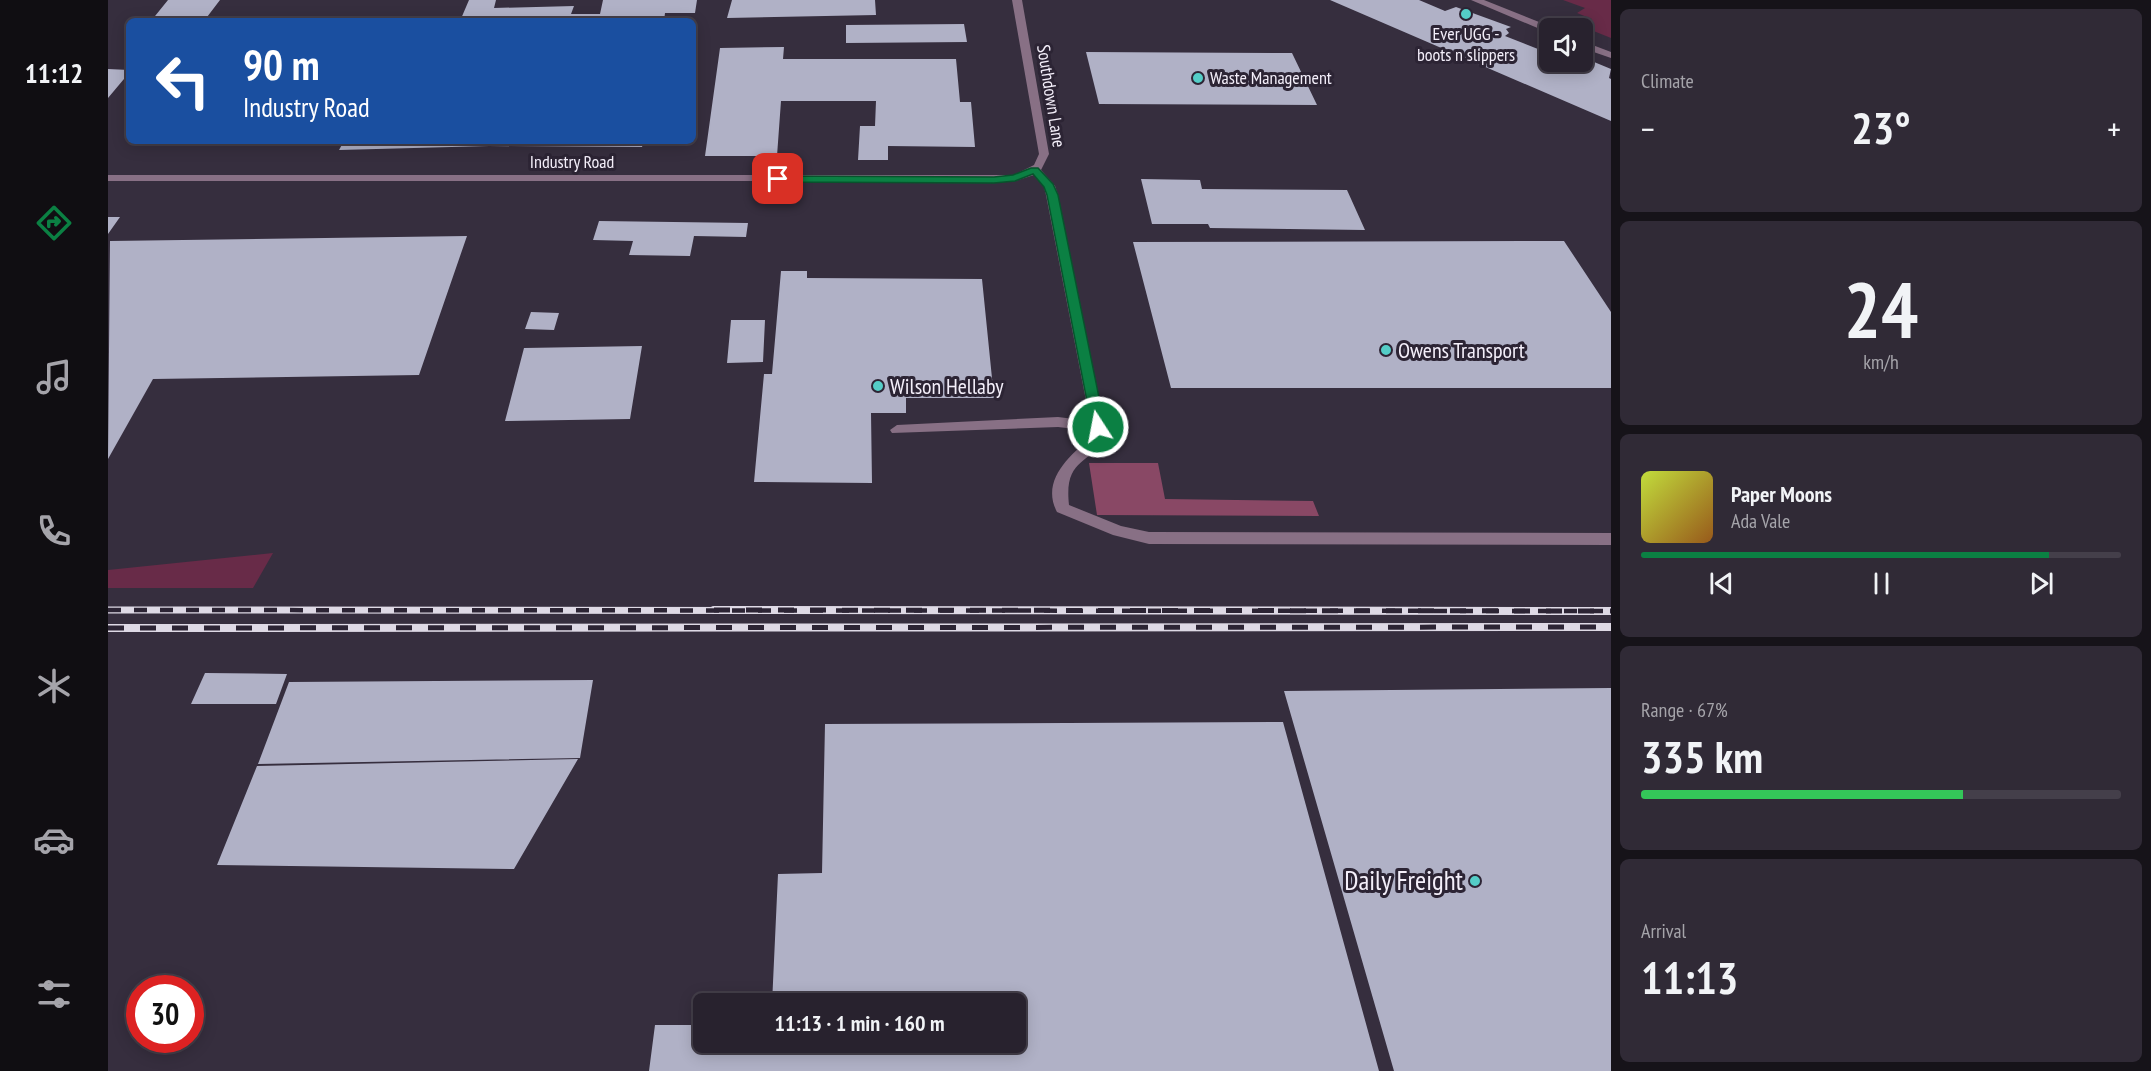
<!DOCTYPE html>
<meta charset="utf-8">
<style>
:root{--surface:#28222e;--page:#302a36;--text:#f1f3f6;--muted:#a5a4aa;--line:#443f4a;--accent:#0b8043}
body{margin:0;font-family:"PT Sans Narrow",sans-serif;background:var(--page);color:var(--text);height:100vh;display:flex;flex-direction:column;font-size:22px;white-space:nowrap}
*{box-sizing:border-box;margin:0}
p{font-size:20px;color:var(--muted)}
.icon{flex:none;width:33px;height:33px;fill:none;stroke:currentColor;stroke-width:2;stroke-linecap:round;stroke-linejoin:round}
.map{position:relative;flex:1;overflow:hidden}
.side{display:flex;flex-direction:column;gap:9px;padding:9px;background:#161319;width:540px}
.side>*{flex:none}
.guide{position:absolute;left:18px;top:18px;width:570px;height:126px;border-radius:9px;box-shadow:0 3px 15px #0003,0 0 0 2px var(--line);background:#1a4fa0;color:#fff;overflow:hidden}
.buttons{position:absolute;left:1431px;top:18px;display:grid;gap:12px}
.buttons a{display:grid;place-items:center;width:54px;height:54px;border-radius:9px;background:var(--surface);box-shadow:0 3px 15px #0003,0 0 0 2px var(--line);font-size:30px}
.speed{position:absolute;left:18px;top:975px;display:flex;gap:12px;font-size:30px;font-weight:700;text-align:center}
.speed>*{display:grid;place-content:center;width:78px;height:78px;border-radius:50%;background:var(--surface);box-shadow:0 3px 15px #0003,0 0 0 2px var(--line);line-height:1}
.speed .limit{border:9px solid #d22;background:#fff;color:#111}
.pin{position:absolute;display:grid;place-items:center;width:51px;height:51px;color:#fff;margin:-26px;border-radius:12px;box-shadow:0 3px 9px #0006}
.me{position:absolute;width:66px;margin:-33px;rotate:349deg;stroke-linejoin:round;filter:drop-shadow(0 0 4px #0008)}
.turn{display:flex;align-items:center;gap:21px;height:126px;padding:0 18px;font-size:27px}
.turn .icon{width:78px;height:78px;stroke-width:2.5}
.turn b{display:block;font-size:42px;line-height:51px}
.big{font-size:45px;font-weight:600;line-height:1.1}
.side .widget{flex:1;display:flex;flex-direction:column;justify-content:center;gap:9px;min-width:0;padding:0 21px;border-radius:9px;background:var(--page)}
.side .dial{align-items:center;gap:0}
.dial b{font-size:78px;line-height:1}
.song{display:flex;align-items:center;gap:18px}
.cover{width:72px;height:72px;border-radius:9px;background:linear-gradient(135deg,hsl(70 70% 55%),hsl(30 70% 35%))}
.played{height:6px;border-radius:3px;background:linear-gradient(90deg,var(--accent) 85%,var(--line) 85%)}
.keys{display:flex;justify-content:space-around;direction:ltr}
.heat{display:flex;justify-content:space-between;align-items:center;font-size:33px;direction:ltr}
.charge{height:9px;border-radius:4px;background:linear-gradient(90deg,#34c759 67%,var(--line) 0)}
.trip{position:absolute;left:585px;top:993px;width:333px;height:60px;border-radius:9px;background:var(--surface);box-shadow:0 3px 15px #0003,0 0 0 2px var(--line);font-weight:600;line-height:60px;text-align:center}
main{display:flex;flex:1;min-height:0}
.tab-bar{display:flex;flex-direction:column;width:108px;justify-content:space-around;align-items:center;background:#100e12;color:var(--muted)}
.tab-bar .icon{width:42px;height:42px}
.tab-bar .active{color:var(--accent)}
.tab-bar b{font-size:27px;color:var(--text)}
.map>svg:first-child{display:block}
.green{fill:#682b48}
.forest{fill:#894865}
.building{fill:#b0b1c6}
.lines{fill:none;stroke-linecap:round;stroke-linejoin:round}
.minor{fill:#887085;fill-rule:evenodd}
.rail-far1-casing{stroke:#ded9e5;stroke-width:7}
.rail-casing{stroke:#ded9e5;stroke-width:8}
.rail-far1{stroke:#2c2434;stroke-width:4.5;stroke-dasharray:13;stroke-linecap:butt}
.rail{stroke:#2c2434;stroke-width:5;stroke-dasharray:16;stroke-linecap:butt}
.route{fill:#0b8043;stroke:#07532c;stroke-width:1.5}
.poi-dot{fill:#54cdc7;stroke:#2c2434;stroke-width:2}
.labels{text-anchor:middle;stroke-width:6;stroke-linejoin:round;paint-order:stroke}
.far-poi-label{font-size:18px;fill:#f4effa;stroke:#2c2434}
.far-street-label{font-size:18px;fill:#f4effa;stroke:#2c2434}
.poi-label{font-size:22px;fill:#f4effa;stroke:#2c2434;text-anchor:start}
.near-poi-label{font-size:27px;fill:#f4effa;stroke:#2c2434;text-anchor:end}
</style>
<main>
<nav class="tab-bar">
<b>11:12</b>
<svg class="icon active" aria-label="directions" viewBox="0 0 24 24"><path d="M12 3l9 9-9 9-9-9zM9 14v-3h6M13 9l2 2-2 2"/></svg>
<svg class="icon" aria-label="music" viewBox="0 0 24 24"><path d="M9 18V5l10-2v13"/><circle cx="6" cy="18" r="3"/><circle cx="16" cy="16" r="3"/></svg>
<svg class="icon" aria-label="phone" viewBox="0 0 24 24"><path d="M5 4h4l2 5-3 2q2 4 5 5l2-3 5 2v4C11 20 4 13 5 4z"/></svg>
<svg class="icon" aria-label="climate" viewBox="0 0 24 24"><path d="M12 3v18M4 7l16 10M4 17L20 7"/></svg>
<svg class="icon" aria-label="car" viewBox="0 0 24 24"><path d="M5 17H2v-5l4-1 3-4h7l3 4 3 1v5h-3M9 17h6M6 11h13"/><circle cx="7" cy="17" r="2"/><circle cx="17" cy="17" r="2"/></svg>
<svg class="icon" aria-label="filters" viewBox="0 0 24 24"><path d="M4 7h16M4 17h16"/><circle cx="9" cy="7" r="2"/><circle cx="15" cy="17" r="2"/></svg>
</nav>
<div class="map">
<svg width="1503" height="1071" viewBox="0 0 1503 1071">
<rect width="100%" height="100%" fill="#362e3e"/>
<path class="green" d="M1455,0H1503V38L1473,26L1484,19L1469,13L1477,8Z
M165,553L145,588H0V570Z"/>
<path class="forest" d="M1050,463L1057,499L1205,501L1211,516L989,515L981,463Z"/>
<path class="building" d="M60,0H112L96,21H43Z
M361,0H388L386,8L466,6L463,14H492L495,0H589L587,13H557L556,21H352Z
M624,0H767L768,15L619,18Z
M1222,0H1311L1337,11L1348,7L1403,27L1398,29L1401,33L1397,36L1435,51L1442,49V62H1474V57L1503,69L1501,78L1503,79V121Z
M856,24L859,42L738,43V25Z
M676,47L675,59H848L852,102H863L867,147L780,146V160H750L752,126H767L768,101H673L669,156H597L612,48Z
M978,52L1184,53L1209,105L991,104Z
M0,69L21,70V73L0,98Z
M236,141H536L534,147L381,146L231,150Z
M1033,179L1092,180L1094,189L1239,190L1257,230L1102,228L1100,224H1044Z
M0,217H12L0,234Z
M491,221L640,223L638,237L586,236L582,256L521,255L525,241L485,240Z
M359,236L311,375L45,379L0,459L2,241Z
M1456,241L1503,312V388H1063L1025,242Z
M673,271H699V278L874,279L886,398H798V413H763L764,483L646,482L656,374H664Z
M423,312L451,313L446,330L417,329Z
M623,320H657L655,362L619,363Z
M534,346L522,419L397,421L416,348Z
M97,673L179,674L168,704H83Z
M485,680L472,758L150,764L181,682Z
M1503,688V1071H1286L1176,691Z
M1175,722L1271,1071H541L547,1025H596V1042H908V1004H664L670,874L714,873L717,724Z
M470,759L406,869L109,865L149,766Z"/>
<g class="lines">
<path class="minor" d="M904,0H914L941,154L933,170L947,186L950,195L999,437C979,466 956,459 961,505L1013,526L1041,532L1503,533V545L1041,544L1005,535L949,512C932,480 963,454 985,436L984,431L950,427L784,433L782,430L789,425L950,417L982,421L938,195L936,187L926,175L907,181H0V175H906L926,165L931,154Z
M1363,0H1376L1446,28H1442V33L1439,32Z
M1474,41L1503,52V58L1474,48Z"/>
<g class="rail-far1-casing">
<path id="rail-far1" d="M0,610L1503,611"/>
</g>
<g class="rail-casing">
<path id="rail" d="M606,610L1503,611
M0,628L1503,627"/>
</g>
<use href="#rail-far1" class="rail-far1"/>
<use href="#rail" class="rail"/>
</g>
<path class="route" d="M923,168H930L945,184L950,195L997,427L990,431L984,427L939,195L936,187L925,174L907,181L886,183L670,182L665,179L670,176L886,177L905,175Z"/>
<g class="poi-dot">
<circle cx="1358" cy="14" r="6"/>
<circle cx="1090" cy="78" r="6"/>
<circle cx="1278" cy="350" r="6"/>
<circle cx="770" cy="386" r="6"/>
<circle cx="1367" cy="881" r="6"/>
</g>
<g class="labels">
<g class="far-poi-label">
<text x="1358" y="40">Ever UGG -<tspan x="1358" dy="21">boots n slippers</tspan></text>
<text x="1102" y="84" text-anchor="start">Waste Management</text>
</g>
<g class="far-street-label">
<text transform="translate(943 96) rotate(81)" y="6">Southdown Lane</text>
<text x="464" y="168">Industry Road</text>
</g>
<g class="poi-label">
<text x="1290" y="358">Owens Transport</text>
<text x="782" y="394">Wilson Hellaby</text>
</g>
<g class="near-poi-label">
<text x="1355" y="890">Daily Freight</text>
</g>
</g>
</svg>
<div class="buttons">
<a><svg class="icon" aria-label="sound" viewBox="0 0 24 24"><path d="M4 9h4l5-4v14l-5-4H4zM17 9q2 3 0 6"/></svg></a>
</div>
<div class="speed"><div class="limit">30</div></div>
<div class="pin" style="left:670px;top:179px;background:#d93025"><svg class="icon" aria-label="arrive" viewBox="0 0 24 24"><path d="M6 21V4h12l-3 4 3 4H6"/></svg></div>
<svg class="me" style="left:990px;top:427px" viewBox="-20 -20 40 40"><circle r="17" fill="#0b8043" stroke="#fff" stroke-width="3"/><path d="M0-11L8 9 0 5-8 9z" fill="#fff"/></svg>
<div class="trip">11:13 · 1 min · 160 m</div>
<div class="guide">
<div class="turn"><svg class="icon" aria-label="left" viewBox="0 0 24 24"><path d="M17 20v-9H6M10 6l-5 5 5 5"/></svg><div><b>90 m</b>Industry Road</div></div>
</div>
</div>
<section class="side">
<div class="widget"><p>Climate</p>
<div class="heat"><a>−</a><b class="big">23°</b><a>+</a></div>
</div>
<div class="widget dial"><b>24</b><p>km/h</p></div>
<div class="widget">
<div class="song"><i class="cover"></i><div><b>Paper Moons</b><p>Ada Vale</p></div></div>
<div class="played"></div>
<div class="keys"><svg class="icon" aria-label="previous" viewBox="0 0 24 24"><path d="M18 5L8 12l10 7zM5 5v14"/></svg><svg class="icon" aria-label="pause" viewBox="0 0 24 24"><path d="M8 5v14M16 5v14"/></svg><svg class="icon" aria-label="next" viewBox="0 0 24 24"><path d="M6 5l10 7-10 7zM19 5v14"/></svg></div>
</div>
<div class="widget"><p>Range · 67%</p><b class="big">335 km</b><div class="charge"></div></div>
<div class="widget"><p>Arrival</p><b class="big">11:13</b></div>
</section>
</main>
